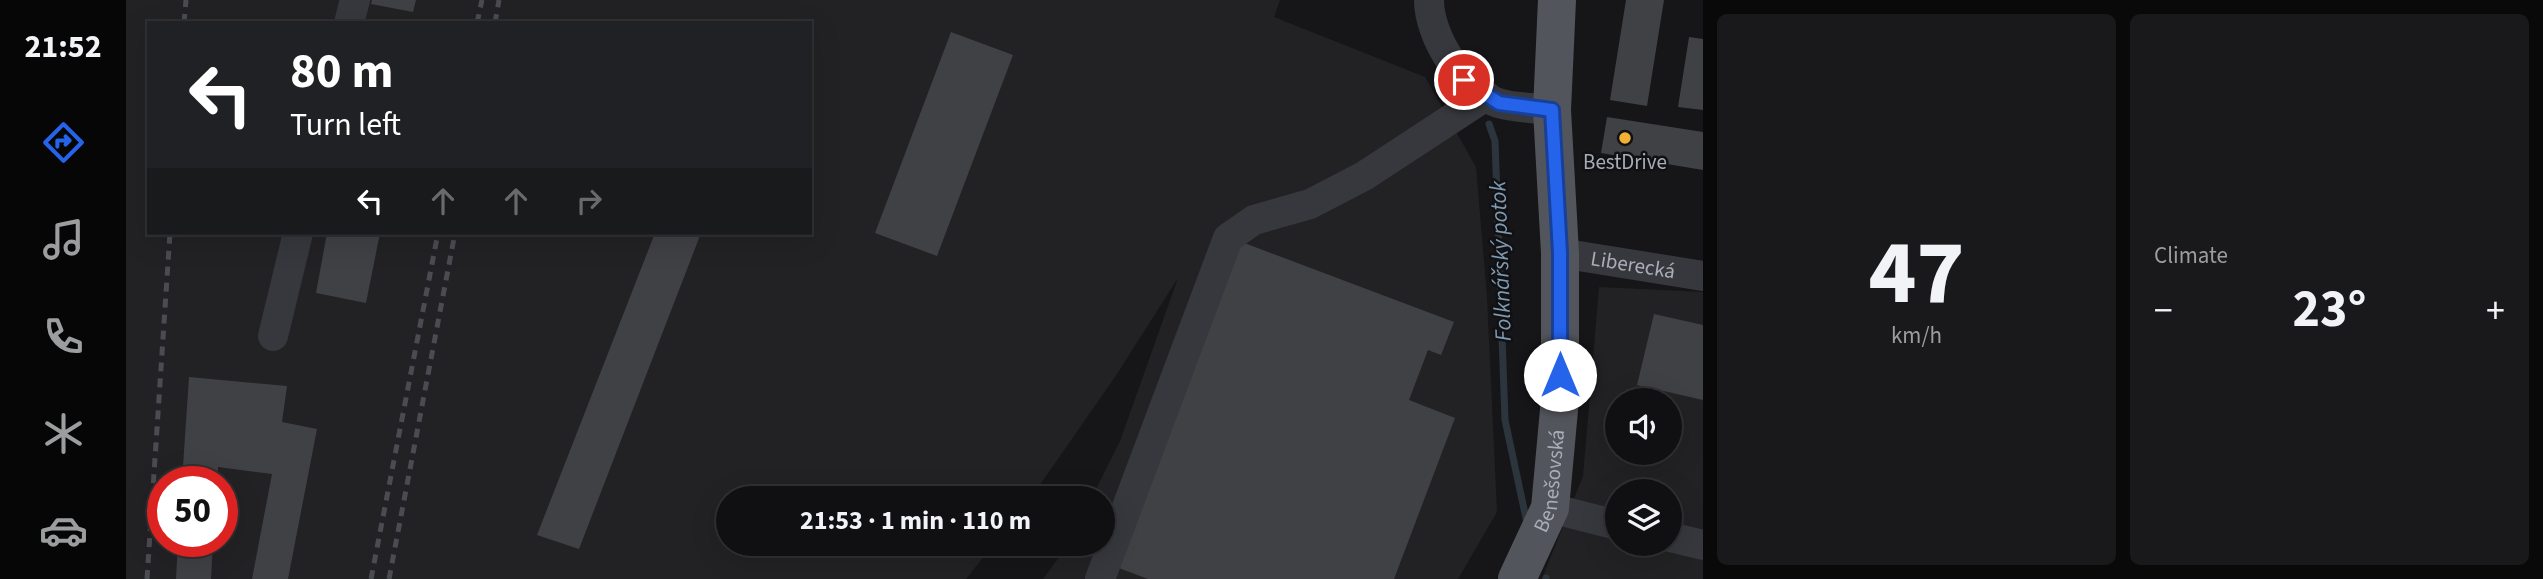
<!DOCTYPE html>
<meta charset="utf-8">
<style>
:root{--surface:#101012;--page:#19191b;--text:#f1f3f6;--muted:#9c9d9f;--line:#303032;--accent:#2563eb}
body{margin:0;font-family:"Source Sans 3",sans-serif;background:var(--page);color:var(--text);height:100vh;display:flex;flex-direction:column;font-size:26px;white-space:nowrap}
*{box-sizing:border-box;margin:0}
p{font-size:23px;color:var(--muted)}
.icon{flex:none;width:38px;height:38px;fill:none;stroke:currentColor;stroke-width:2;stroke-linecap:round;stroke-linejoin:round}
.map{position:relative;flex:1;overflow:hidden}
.side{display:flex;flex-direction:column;gap:14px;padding:14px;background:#09090a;width:840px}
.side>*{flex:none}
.banner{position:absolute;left:21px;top:21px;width:665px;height:214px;border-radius:0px;box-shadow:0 7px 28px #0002,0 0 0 2px var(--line);background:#202124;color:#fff;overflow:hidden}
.buttons{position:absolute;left:1479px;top:388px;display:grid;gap:14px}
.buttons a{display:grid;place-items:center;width:77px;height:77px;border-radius:50%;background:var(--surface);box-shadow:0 7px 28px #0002,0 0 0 2px var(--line);font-size:35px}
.speed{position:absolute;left:21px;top:466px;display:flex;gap:14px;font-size:35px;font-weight:700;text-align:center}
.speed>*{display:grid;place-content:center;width:91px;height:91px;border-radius:50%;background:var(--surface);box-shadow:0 7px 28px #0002,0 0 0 2px var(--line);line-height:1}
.speed .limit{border:10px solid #d22;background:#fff;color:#111}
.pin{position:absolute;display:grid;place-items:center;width:60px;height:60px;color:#fff;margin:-30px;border:4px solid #fff;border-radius:50%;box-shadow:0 2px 7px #0007}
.me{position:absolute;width:77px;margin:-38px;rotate:0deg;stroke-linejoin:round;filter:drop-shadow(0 0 5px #0008)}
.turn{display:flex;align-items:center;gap:24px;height:147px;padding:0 28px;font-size:32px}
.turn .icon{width:91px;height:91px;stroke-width:2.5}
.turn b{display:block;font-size:49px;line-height:60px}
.lanes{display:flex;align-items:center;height:66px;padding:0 28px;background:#0003;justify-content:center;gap:35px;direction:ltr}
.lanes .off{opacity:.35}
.big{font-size:52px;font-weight:700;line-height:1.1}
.side .widget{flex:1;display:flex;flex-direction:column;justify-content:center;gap:10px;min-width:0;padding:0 24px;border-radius:10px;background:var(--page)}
.side .dial{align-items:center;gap:0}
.dial b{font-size:91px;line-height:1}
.heat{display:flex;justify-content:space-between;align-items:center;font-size:38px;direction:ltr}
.side .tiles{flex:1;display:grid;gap:14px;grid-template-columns:repeat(2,1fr)}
.trip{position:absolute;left:590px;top:486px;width:399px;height:70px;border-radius:35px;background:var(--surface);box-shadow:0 7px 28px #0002,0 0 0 2px var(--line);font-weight:700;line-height:70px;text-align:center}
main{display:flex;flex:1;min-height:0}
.tab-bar{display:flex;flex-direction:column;width:126px;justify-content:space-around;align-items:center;background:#060607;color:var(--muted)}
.tab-bar .icon{width:49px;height:49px}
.tab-bar .on{color:var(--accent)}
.tab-bar b{font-size:32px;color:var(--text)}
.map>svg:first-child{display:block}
.built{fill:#222225;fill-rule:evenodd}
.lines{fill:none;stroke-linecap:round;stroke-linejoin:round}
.stream{stroke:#2c353c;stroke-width:7}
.building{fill:#404145}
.minor{stroke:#37383d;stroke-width:30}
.major{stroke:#53555c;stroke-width:38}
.rail{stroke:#4a4c52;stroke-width:5;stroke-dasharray:9 7;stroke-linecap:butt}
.route-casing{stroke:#184099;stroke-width:18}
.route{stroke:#2563eb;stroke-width:12}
.poi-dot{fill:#f2b134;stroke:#111113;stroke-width:2.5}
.labels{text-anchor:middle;stroke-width:5;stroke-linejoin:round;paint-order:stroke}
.poi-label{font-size:21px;fill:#a8adb8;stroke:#111113}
.street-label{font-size:21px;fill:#a8adb8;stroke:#111113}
.water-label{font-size:23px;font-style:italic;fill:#7f9bb3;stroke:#111113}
</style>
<main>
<nav class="tab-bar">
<b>21:52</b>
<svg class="icon on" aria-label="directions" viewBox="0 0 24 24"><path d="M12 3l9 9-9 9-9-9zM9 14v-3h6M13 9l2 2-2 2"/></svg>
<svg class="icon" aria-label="music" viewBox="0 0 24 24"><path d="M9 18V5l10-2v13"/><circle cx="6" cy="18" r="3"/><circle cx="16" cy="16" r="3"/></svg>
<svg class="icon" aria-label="phone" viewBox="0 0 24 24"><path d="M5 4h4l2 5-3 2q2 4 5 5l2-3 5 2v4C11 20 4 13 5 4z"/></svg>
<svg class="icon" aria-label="climate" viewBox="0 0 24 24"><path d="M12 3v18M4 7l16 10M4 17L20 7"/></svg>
<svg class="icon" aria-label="car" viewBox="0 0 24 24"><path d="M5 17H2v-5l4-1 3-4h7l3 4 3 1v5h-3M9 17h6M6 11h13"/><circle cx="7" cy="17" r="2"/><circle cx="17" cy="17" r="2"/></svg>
</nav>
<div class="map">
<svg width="1577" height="579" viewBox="0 0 1577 579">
<rect width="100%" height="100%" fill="#161618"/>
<path class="built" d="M0,0H1154L1148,17L1299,77L1350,167L1361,297L1371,512L1332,579H917L943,544H976V499H965L994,441L1052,278L989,377L904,499H602V544H868L840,579H0ZM23,23H684V233H23ZM37,481H96V541H37Z
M1473,287L1577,292V579H1416L1457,476ZM1491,401H1544V453H1491ZM1491,492H1544V544H1491Z"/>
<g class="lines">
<path class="stream" d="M1363,124L1369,141L1379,420L1401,523
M1420,578V579"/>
</g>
<path class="building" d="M246,0H290L287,12L245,4Z
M1500,0H1538L1521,106L1484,100Z
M825,32L887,55L811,256L749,233Z
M1563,37L1577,39V110L1552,107Z
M1481,117L1577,132V170L1475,153Z
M201,233H254L240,303L190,293Z
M529,233H575L453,549L411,535Z
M1113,241L1328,322L1315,355L1302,350L1283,400L1329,418L1268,579H1022L990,567Z
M1528,314L1577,325V400L1511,385Z
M63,377L161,386L156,422L191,429L162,579H126L146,474L92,467L91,481H56Z
M52,541H87L85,579H50Z"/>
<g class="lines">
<g class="minor">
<path d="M1303,0C1303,37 1337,90 1372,103C1388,108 1409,108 1426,110"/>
<path d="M223,23L229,0"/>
<path id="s1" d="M1434,253L1577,276"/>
<path d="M147,336L172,233"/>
<path d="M1424,508L1491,525"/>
<path d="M1544,537L1577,545"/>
<path d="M974,579L1102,238L1128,220L1184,204L1238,176L1360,96"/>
</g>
<path class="major" id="s2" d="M1391,579L1424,508L1434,399V253L1426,110L1431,0"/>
<path class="rail" d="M58,23L60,0
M351,23L356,0
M369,23L373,0
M21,579L44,233
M245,579L312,233
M263,579L329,233"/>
</g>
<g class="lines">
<g class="route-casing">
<path id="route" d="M1338,80L1373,103L1426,110L1434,253V375"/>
</g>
<use href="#route" class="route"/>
</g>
<circle class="poi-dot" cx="1499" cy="138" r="7"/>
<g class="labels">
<g class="poi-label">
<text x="1499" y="169">BestDrive</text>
</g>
<g class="street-label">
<text dy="7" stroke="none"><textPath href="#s1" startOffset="74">Liberecká</textPath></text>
<text dy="7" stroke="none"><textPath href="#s2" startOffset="105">Benešovská</textPath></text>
</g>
<g class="water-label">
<text transform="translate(1374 261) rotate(-92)" y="8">Folknářský potok</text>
</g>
</g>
</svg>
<div class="buttons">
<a><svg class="icon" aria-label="sound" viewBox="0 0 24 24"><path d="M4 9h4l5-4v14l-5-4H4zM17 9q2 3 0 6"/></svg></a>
<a><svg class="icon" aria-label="layers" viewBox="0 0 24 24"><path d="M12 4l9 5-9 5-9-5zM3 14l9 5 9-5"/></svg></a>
</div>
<div class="speed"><div class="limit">50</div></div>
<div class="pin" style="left:1338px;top:80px;background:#d93025"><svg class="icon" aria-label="arrive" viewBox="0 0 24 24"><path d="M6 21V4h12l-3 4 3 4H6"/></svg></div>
<svg class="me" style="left:1434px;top:375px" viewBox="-20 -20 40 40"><circle r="19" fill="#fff"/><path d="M0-13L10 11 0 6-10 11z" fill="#2563eb"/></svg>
<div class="trip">21:53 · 1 min · 110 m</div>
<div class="banner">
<div class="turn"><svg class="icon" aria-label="left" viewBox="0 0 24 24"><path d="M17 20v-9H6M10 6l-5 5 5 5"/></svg><div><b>80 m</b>Turn left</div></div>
<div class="lanes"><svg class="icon" aria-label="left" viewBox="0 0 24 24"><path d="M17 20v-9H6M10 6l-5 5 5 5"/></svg><svg class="icon off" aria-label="ahead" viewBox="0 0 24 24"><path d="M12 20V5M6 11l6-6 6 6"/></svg><svg class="icon off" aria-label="ahead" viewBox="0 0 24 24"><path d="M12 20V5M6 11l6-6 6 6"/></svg><svg class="icon off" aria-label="right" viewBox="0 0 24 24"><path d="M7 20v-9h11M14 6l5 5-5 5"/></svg></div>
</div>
</div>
<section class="side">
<div class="tiles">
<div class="widget dial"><b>47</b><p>km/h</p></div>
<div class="widget"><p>Climate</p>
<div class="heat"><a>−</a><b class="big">23°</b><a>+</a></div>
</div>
</div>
</section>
</main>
